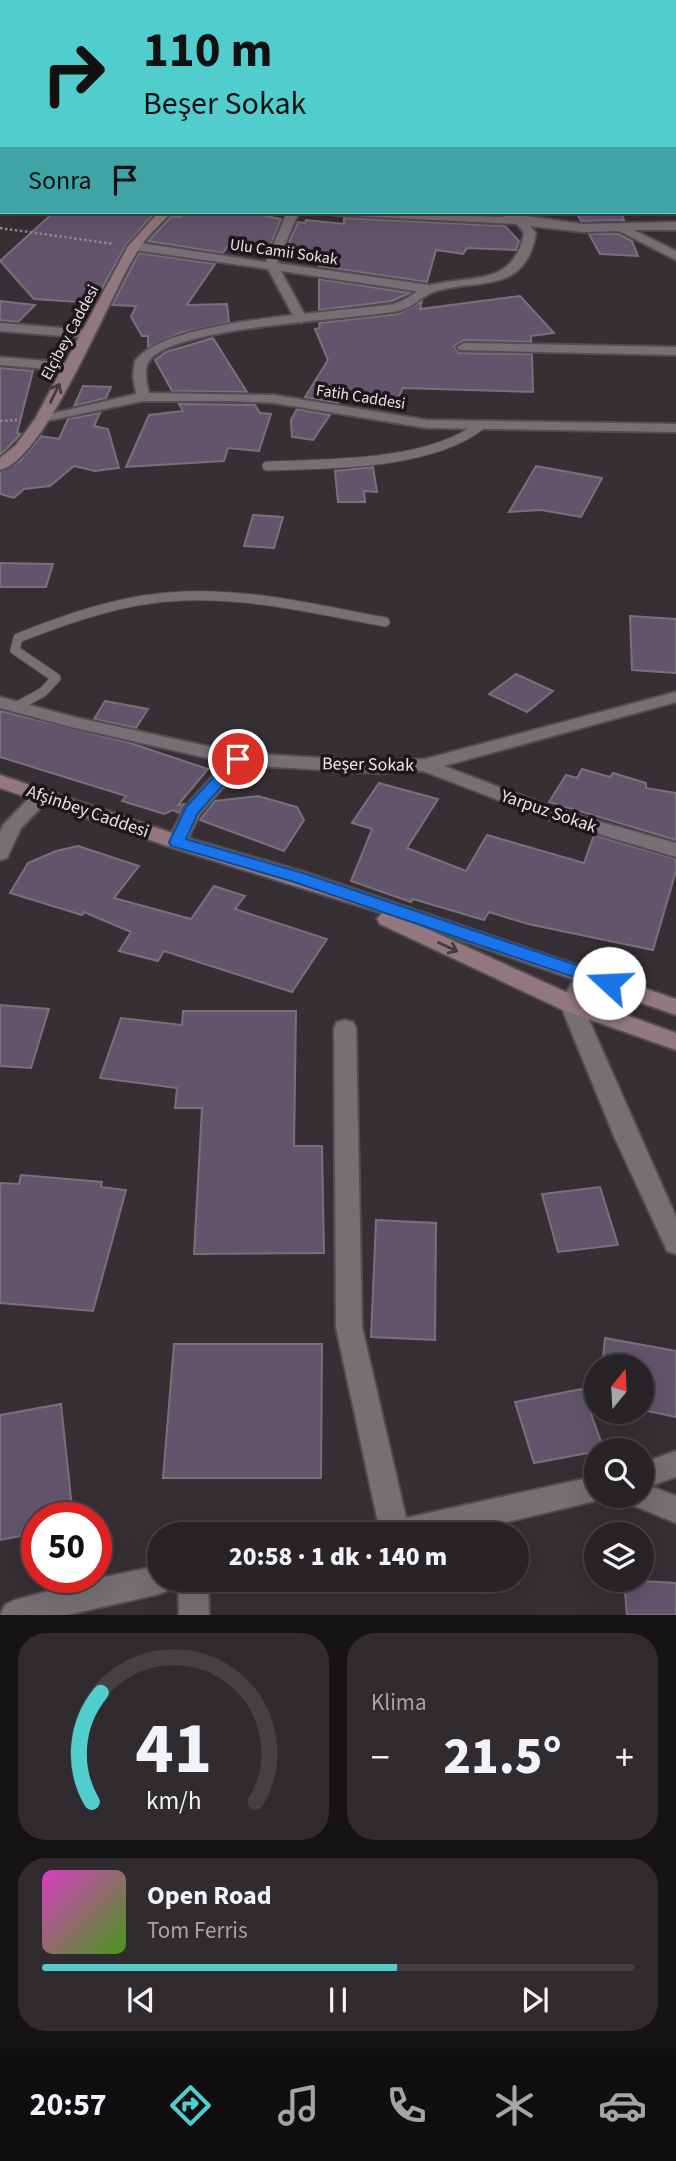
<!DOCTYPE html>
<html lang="tr">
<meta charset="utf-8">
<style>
:root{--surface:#282327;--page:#302b2f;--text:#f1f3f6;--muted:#a5a4a7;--line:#444044;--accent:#52cdcd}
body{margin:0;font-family:"Source Sans 3",sans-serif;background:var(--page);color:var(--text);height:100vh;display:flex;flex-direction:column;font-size:26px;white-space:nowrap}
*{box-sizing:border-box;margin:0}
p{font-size:23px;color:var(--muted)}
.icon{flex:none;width:38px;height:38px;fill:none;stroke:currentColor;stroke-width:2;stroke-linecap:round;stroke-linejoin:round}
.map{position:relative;height:1615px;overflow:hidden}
.sheet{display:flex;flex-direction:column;gap:18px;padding:18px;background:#161315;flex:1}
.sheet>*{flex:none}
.top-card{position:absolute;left:0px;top:0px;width:677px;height:214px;box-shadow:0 7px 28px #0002,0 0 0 2px var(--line);background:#52cdcd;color:#111;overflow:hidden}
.needle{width:46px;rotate:18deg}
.buttons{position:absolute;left:584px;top:1354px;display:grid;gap:14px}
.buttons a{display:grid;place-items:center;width:70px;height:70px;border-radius:50%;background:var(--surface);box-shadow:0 7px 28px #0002,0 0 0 2px var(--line);font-size:35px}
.speed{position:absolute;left:21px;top:1502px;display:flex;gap:14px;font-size:35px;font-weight:700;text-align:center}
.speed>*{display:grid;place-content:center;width:91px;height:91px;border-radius:50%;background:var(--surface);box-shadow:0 7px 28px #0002,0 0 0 2px var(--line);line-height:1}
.speed .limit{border:10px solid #d22;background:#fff;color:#111}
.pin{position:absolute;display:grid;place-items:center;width:60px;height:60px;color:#fff;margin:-30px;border:4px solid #fff;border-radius:50%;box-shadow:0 2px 7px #0007}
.me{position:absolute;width:77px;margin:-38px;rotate:290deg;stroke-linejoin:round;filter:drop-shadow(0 0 5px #0008)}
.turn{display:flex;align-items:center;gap:24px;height:147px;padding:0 28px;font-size:32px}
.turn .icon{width:91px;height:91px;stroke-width:2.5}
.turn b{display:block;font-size:49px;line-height:60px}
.then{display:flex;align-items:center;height:66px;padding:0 28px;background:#0003;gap:14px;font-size:26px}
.big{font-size:52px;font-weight:800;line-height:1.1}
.sheet .widget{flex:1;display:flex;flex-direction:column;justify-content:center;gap:10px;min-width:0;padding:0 24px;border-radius:28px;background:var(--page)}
.sheet .dial{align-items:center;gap:0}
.dial svg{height:182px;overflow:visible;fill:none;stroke:var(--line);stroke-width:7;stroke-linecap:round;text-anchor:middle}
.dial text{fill:var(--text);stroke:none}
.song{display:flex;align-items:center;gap:21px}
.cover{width:84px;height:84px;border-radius:10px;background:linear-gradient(135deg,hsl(310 70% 55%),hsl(100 70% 35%))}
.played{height:7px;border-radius:4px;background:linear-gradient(90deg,var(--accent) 60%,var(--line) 60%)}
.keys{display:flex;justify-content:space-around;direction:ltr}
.heat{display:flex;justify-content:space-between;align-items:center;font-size:38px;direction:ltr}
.sheet .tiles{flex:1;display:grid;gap:18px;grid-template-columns:1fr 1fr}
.widget:last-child{grid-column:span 2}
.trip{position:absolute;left:147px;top:1522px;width:382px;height:70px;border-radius:35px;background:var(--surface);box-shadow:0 7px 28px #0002,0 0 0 2px var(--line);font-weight:800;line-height:70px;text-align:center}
.menu{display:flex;height:112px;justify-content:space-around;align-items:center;background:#100e10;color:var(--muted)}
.menu .icon{width:49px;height:49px}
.menu .on{color:var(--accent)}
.menu b{font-size:32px;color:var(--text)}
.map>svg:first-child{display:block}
.building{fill:#63546d;stroke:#767279;stroke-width:2}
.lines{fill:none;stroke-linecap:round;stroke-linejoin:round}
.service-far1-casing{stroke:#534c50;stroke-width:10}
.service-casing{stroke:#534c50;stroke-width:11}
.minor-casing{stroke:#534c50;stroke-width:4}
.tertiary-casing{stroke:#534c50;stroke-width:4}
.secondary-casing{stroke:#534c50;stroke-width:4}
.path{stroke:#918b8f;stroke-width:2.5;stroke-dasharray:2.5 2.5;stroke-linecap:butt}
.service-far1{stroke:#766f73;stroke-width:7}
.service{stroke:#766f73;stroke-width:9}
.minor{fill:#766f73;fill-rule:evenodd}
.tertiary{fill:#766f73;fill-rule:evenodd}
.secondary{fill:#92777e;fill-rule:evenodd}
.oneway{stroke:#45393d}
.route{fill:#1a73e8;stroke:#114b97;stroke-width:2}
.labels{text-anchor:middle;stroke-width:7;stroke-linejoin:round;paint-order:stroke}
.far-street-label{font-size:16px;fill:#e8e4e7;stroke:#1c181a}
.street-label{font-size:18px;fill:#e8e4e7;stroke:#1c181a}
</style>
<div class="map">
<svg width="676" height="1615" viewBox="0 0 676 1615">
<rect width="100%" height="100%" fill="#362f34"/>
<path class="building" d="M54,212H138L154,214L126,245L94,303L34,299L0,261Z
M185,212L250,213L281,219L271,244L231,241L223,253L148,241L172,216L181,217Z
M576,212H621L624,220L581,221Z
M344,218L505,226L519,241L516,250L467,248L463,254L436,250L427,282L319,266V254L291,256L295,245H288L298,222L305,223L306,220L344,224Z
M589,234H618L632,241L638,256L600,254Z
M139,253L215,264L187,305L227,304L229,322L180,333L148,347V336H142L131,317L136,306L112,305Z
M319,279L410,293L392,301L319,310Z
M520,296L554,333L531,336V342L464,340L454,346L459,353L532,354L533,392L403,388L395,404L340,400L338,403L305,397L328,360L315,329L320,328L319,323L398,314L422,301L420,309Z
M0,301L35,305L18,322L0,320Z
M213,338L247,392L172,391L155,360L166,352Z
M0,368L33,371L17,433L21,434L0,455Z
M83,386L111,387L106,398L74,406Z
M179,404L255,405L260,413L271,414L259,451L228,448L224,461L126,467L149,415L183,411Z
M297,409L330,415L313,440L292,437L291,420Z
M100,413L94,426L108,429L119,468L95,471L74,466L50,486L24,489L14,498L0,494V472L20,461L41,436L59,439L68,419Z
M536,466L602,478L581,517L541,510L509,512Z
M373,467L377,492L364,491L365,502H338L335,471Z
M253,515L283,517L274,548L244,546Z
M0,563L53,564L46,587H0Z
M630,616L676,619V673L632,670Z
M516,674L553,691L527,712L489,694Z
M105,701L148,709L136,728L94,719Z
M0,711L127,742L208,769L178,805L184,804L179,813L173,810L164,814L122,801L126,796L0,757Z
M582,769L610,777L613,773L646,783V788L676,793V840L549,802L566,775L577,778Z
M379,783L438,799L407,848L466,871L487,835L584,863L594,835L676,859V871L653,950L528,924L489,912L484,920L413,899L411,902L351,881L372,829L352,823Z
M258,796L297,807L304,820L284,851L200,820L215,801Z
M78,846L139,866L114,898L191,919L214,886L245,896L235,909L327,939L292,992L164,951L158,961L119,951L131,932L84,912L82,915L10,893L28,863L56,851Z
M0,1005L49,1009L31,1068L0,1066Z
M183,1011H296L294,1146H322L324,1253L194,1254L202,1108H175L177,1088L100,1078L121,1018L182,1025Z
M21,1175L102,1182L101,1187L126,1190L93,1311L0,1303V1183L19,1184Z
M600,1187L618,1245L558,1252L542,1194Z
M376,1220L436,1223L435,1340L371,1337Z
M605,1338L676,1351V1417L642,1410V1367H602Z
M174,1344H322L321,1478H163Z
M582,1389L604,1450L534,1463L515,1402Z
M61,1404L73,1517H37V1533L0,1540V1415Z
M624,1580L676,1583V1615H627Z"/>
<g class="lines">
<g class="service-far1-casing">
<path id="service-far1" d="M478,427L481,425"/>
</g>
<g class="service-casing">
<path id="service" d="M267,466C330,464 429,465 480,426
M16,707L43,692L56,678L15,650L18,638C71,617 126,598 183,596C251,593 319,610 385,622"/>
</g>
<g class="minor-casing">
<path id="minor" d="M647,0H658L659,2H648Z
M0,73H2V79H0Z
M0,101H2V108H0Z
M0,130H2V136H0Z
M0,175H2V181H0Z
M287,212H299L277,263L429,285L435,289L429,293L281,271L307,319L301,323L295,319L268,269L134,250L128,246L134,242L266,262Z
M0,323L87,330L94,334L87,338L0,331Z
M464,343L676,347V355L459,350L457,347Z
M0,357L69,363L76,367L69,371L0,365Z
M676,692V702L444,766L562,811L676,843V857L548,819L423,771L377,773L243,765L200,814L184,847L177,848L167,842L185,807L225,762L71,727L0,708V697L74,717L238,753L377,761L425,759Z
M587,967L595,970L598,975L582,1004L676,1217V1254L667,1251L664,1244L614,1136L560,1004L579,970Z
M345,1020L353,1022L356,1028L362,1327L406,1518L597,1476V1496L607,1498L452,1535H376L379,1527L336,1327L334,1028L337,1022Z
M676,1451V1477L650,1486L676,1496V1523L632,1505L628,1496H642V1463Z
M159,1566V1580H174L169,1590L159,1594L67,1615H0L5,1605L15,1600L94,1579Z
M178,1580H208L209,1615H179Z"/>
</g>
<g class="tertiary-casing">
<path id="tertiary" d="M409,0H417V2H409Z
M0,10L2,11V17L0,16Z
M2,51V57L0,58V52Z
M329,212L504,217L498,212L583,224L676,222V230H634L676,251V260L619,231L583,232L530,226L536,233C525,294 482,278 436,291C422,295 413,308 398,311C352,320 173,326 149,361C143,370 147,384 149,393L274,395L427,420L676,424V432L427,428L274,403L230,401H143L37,423V417L136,394L133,376L135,361C166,318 339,313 393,304C408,301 417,288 431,285C473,275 514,286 524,233L517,224L335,215Z
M43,789L53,795L21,828L7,858L0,860V832L3,825L36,791Z"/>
</g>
<g class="secondary-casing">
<path id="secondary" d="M204,0H212L203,2Z
M270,0H278L279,2H270Z
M0,197H2L0,205Z
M159,212H171C161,225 147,235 139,249C110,292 47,459 0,470V458L16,445L35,419L128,246Z
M0,775L184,837L304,872L676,999V1015L421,926L579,998L676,1033V1050L563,1010L380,924L377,919L382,913L170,847L0,788Z"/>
</g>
<path class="path" d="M0,228L114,244
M0,421L17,420"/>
<use href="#service-far1" class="service-far1"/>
<use href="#service" class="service"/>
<use href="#minor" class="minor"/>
<use href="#tertiary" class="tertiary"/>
<use href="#secondary" class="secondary"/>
</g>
<defs><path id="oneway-shaft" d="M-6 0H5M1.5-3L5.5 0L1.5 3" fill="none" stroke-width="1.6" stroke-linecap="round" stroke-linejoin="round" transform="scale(1.75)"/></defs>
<g class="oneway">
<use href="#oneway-shaft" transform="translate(55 393) rotate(-64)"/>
<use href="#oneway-shaft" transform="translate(448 947) rotate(25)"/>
</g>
<path class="route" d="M238,754L246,759L198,813L186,839L303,873L615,978L618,983L615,987H603L291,881L171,846L169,842L186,807L233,756Z"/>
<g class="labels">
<g class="far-street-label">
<text transform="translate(284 251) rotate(8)" y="6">Ulu Camii Sokak</text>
<text transform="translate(69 332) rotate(-62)" y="6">Elçibey Caddesi</text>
<text transform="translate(361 396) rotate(9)" y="6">Fatih Caddesi</text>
</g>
<g class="street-label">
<text transform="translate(368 764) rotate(1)" y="6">Beşer Sokak</text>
<text transform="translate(88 811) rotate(19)" y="6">Afşinbey Caddesi</text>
<text transform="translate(549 811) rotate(19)" y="6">Yarpuz Sokak</text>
</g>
</g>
</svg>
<div class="buttons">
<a><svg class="needle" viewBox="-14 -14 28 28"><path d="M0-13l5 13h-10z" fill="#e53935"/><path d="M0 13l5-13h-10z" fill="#a5a4a7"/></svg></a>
<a><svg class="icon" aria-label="search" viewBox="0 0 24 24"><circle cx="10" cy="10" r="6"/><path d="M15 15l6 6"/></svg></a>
<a><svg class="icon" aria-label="layers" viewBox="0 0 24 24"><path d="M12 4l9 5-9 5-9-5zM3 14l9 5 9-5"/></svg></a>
</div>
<div class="speed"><div class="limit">50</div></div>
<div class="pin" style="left:238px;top:759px;background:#d93025"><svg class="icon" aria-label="arrive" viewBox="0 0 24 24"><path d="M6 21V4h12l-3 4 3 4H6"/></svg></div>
<svg class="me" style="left:609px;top:983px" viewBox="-20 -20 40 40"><circle r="19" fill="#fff"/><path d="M0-13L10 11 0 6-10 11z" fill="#1a73e8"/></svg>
<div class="trip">20:58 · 1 dk · 140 m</div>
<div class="top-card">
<div class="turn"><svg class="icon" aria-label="right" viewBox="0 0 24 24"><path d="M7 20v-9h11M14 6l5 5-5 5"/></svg><div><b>110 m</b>Beşer Sokak</div></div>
<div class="then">Sonra<svg class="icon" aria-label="arrive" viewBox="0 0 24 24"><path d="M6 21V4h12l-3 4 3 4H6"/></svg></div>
</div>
</div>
<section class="sheet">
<div class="tiles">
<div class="widget dial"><svg viewBox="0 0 100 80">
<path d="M14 69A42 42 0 1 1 86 69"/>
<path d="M14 69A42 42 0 0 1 18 21" stroke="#52cdcd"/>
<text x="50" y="56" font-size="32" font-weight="700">41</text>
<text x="50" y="72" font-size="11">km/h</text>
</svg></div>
<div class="widget"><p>Klima</p>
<div class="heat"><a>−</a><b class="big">21.5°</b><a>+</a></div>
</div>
<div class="widget">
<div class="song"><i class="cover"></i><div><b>Open Road</b><p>Tom Ferris</p></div></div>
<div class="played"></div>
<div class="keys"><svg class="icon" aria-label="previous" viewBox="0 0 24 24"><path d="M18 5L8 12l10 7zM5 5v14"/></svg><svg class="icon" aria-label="pause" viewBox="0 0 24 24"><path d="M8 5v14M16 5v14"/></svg><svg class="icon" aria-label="next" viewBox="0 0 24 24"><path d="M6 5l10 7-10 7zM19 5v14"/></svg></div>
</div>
</div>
</section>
<nav class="menu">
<b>20:57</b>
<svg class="icon on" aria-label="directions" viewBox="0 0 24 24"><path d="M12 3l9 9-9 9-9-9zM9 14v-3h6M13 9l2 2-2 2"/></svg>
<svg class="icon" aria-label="music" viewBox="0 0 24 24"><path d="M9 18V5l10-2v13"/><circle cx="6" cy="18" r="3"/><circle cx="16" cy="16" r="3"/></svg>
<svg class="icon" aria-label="phone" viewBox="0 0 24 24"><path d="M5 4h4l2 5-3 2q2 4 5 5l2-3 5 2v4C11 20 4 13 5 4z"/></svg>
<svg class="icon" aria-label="climate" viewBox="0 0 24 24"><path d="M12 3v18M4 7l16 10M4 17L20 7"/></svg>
<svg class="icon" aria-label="car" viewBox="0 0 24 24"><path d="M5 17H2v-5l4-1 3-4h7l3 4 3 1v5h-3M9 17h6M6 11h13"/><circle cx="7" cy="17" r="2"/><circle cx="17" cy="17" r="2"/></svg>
</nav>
